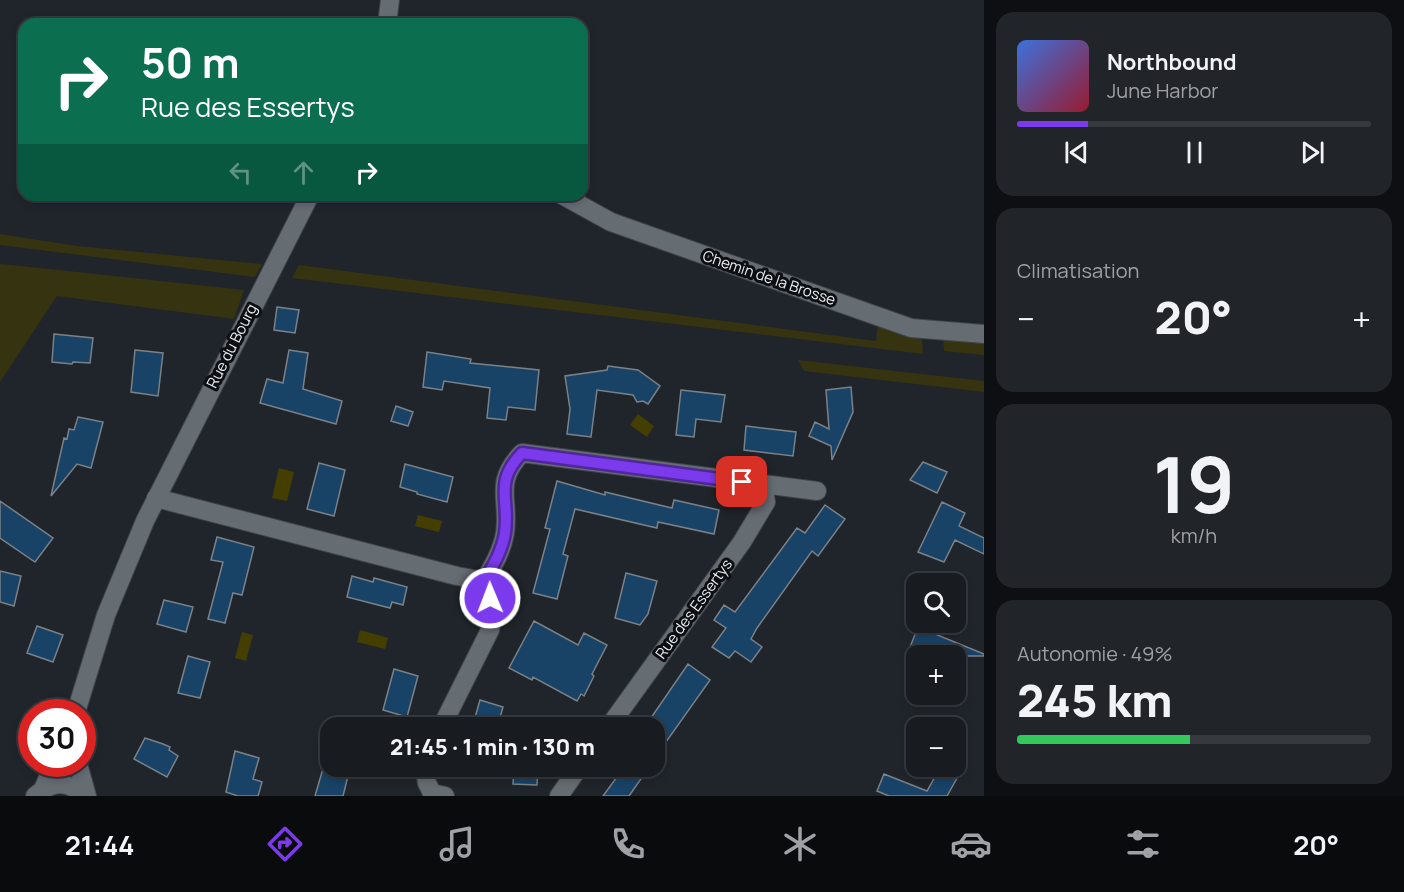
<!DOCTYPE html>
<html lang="fr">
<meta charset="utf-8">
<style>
:root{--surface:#181c20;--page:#212529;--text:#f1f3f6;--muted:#9fa1a5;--line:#363a3e;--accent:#7c3aed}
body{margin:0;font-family:Manrope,sans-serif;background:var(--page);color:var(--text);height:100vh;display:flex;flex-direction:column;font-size:22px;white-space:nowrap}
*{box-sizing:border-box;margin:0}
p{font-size:20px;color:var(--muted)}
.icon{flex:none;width:33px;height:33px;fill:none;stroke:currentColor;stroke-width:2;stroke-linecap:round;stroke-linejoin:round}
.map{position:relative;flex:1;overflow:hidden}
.drawer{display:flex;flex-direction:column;gap:12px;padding:12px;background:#0d0f12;width:420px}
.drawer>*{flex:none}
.hud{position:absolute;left:18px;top:18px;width:570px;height:183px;border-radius:18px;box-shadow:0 3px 9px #0003,0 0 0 2px var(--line);background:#0b6e4f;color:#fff;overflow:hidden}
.tools{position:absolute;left:906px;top:573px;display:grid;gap:12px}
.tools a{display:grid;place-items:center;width:60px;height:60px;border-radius:12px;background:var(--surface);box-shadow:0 3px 9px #0003,0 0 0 2px var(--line);font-size:30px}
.speed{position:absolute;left:18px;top:699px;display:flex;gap:12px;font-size:30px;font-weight:700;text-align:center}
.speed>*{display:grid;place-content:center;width:78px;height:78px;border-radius:50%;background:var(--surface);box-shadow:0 3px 9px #0003,0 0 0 2px var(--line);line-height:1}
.speed .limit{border:9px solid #d22;background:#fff;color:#111}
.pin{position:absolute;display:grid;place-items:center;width:51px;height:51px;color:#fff;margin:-26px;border-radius:12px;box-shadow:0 3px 9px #0006}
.me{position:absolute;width:66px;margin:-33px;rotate:359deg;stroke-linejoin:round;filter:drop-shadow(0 0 4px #0008)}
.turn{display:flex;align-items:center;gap:21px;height:126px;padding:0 24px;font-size:27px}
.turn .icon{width:78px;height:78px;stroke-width:2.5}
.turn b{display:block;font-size:42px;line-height:51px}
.lanes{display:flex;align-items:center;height:57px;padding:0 24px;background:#0003;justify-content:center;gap:30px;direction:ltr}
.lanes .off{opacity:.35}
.big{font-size:45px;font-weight:800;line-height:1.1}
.drawer .tile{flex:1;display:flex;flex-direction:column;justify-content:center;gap:9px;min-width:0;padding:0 21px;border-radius:18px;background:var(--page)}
.drawer .dial{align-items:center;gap:0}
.dial b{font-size:78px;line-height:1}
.song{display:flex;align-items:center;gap:18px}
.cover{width:72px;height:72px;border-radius:9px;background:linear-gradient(135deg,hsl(220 70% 55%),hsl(350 70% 35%))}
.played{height:6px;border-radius:3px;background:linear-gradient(90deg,var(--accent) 20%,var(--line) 20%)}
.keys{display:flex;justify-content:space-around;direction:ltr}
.heat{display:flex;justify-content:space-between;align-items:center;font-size:33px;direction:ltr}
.charge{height:9px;border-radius:4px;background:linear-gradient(90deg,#34c759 49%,var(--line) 0)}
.trip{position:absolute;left:320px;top:717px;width:345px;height:60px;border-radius:18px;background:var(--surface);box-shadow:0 3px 9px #0003,0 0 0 2px var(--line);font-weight:800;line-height:60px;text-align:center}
.tab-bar{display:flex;height:96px;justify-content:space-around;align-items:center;background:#0a0b0d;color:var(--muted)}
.tab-bar .icon{width:42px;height:42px}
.tab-bar .current{color:var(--accent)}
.tab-bar b{font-size:27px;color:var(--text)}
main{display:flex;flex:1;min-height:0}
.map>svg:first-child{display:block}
.green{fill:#363311}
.water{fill:#443f00}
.building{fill:#184266;stroke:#7a8187;stroke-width:1.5}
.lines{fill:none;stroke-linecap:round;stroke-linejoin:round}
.street-casing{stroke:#3f4449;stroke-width:20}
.secondary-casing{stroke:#3f4449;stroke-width:20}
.street{stroke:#656c72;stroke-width:18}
.secondary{stroke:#656c72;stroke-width:18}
.route-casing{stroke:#51269a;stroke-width:15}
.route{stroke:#7c3aed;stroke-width:10}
.labels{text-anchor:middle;stroke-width:6;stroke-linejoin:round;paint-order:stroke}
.street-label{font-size:15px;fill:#eaeef2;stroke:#0c0e11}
</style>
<main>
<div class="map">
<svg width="984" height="796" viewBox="0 0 984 796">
<rect width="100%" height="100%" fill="#20252b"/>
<path class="green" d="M0,234L77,246L262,264L255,277L0,245Z
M0,264L12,265L244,290L234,319L57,296L0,382Z
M299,265L876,341L878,325L922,335L923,354L292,278Z
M943,338L984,341V355L944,351Z
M798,360L984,381V392L804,371Z"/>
<path class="water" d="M638,414L654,426L647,437L630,425Z
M279,468L294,472L287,501L272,498Z
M418,515L442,521L439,532L415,526Z
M360,630L388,638L385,649L357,642Z
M242,632L253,635L246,661L235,658Z"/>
<path class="building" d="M277,307L299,310L295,333L274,330Z
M54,334L93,338L90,363L73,362L72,364L52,362Z
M135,350L163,353L158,396L131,392Z
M289,350L308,353L303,389L342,401L336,424L260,403L267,379L283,383Z
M427,352L471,359L470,363L539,370L535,410L508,407L506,420L487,418L490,388L444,381L442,390L423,387Z
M608,366L638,370L660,386L648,404L643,401L637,402L633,395L597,390L591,437L567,434L570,409L565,376L607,370Z
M851,387L853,412L832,460L831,446L809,436L815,422L829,429L826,390Z
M681,390L725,395L721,422L696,419L694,437L676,435Z
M396,406L413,412L408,426L391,421Z
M78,417L103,422L91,468L77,464L51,496L64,438L67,439L69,429L74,430Z
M746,426L796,432L793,456L744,450Z
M923,462L947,472L937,493L910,480Z
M319,463L345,470L334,516L307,509Z
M405,464L453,477L447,502L417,494V492L400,487Z
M557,481L605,495V492L672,508L674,500L719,510L714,534L658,522L657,528L575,509L563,554L568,556L557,599L533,593L550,529L545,528Z
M0,501L53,538L35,562L0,538Z
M942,502L965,513L959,526L984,538V554L955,540L944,562L918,552Z
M825,505L845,519L818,556L812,551L757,628L751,639L762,647L751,662L735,651L729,658L712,647L726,628L714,620L724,605L735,612L797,528L805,533Z
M217,537L254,547L242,595L233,593L225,623L208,619L223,562L211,560Z
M0,571L21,576L14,606L0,602Z
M626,573L657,581L648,614L640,625L615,618Z
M352,576L373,582L374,578L407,587L403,605L392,602L390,608L347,597Z
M164,600L193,607L186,632L157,624Z
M534,621L578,645L584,633L607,645L592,674L594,676L584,696L581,694L577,701L533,677L532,680L509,668Z
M37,626L63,635L53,662L27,653Z
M918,627L984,654V656H917L908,652Z
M188,656L210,662L200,698L178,693Z
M688,664L710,680L654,759V728H644Z
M394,669L418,676L407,717L383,710Z
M480,700L503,707L497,728H472Z
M145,738L163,744L170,747L169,750L178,756L167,777L134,759Z
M235,751L259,758L253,779L262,782L258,796H238L226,792Z
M324,765L349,772L343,796H315Z
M514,766H538L537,785L513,784Z
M625,766H650L629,796H603Z
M941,766H952L961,771L947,796H889L877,791L884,774L927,791Z"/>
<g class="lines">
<g class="street-casing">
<path id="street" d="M562,195L611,222L911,328L984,334
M156,498L457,576L484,581
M484,581C493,566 502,551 505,533C510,499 493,483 522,453L817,491
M441,728L490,630C494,612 490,598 484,581
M608,728L742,542L766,502L763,485
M424,766L427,783L432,793L445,796
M559,796L580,766"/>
</g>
<g class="secondary-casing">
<path id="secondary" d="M387,24L390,0
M76,712L106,615L145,521L310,195
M78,764L87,796
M43,789L54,764
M35,796C54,779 68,782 87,796"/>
</g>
<use href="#street" class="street"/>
<use href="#secondary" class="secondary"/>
</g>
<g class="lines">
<g class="route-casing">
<path id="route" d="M490,598L484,581C493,566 502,551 505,533C510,499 493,483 522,453L742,482"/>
</g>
<use href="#route" class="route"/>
</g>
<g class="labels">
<g class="street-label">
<text transform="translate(769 278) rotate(19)" y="5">Chemin de la Brosse</text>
<text transform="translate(232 346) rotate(-63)" y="5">Rue du Bourg</text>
<text transform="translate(694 609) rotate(-54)" y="5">Rue des Essertys</text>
</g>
</g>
</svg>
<div class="tools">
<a><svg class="icon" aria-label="search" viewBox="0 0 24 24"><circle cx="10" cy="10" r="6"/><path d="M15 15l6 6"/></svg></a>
<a>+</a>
<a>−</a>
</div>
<div class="speed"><div class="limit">30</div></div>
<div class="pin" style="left:742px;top:482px;background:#d93025"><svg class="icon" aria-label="arrive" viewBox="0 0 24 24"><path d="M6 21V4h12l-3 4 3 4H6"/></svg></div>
<svg class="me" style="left:490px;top:598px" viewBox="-20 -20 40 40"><circle r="17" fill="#7c3aed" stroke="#fff" stroke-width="3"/><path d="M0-11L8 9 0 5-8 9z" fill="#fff"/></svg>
<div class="trip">21:45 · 1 min · 130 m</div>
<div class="hud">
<div class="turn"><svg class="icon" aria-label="right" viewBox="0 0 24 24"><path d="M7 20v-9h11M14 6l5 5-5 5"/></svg><div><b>50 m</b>Rue des Essertys</div></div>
<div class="lanes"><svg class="icon off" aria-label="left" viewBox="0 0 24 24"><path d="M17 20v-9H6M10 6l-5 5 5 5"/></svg><svg class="icon off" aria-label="ahead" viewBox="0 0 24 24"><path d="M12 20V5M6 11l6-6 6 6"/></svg><svg class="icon" aria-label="right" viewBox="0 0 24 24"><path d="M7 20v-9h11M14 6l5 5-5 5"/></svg></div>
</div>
</div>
<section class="drawer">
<div class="tile">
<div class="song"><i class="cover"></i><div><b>Northbound</b><p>June Harbor</p></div></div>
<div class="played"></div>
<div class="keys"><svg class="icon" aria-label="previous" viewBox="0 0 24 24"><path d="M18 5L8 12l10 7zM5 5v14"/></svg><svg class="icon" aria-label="pause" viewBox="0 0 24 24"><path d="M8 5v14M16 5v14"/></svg><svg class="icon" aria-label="next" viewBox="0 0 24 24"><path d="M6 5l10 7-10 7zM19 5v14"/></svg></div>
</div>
<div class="tile"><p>Climatisation</p>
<div class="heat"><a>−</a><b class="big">20°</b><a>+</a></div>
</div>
<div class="tile dial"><b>19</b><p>km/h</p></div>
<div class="tile"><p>Autonomie · 49%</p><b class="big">245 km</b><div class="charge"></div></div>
</section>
</main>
<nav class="tab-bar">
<b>21:44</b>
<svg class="icon current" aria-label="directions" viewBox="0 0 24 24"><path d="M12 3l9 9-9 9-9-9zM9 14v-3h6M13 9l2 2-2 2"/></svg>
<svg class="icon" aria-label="music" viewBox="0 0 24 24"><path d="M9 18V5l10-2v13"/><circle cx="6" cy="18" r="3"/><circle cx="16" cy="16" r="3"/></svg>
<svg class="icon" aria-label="phone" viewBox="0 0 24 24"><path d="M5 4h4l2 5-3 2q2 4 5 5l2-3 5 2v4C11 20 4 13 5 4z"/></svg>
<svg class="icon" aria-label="climate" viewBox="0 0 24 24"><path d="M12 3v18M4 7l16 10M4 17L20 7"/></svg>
<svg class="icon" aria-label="car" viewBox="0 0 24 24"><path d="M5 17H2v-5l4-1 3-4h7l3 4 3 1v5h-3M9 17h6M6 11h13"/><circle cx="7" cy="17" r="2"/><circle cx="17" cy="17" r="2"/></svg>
<svg class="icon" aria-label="filters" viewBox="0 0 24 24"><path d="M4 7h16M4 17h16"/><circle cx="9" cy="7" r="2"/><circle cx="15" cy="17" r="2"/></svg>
<b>20°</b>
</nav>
